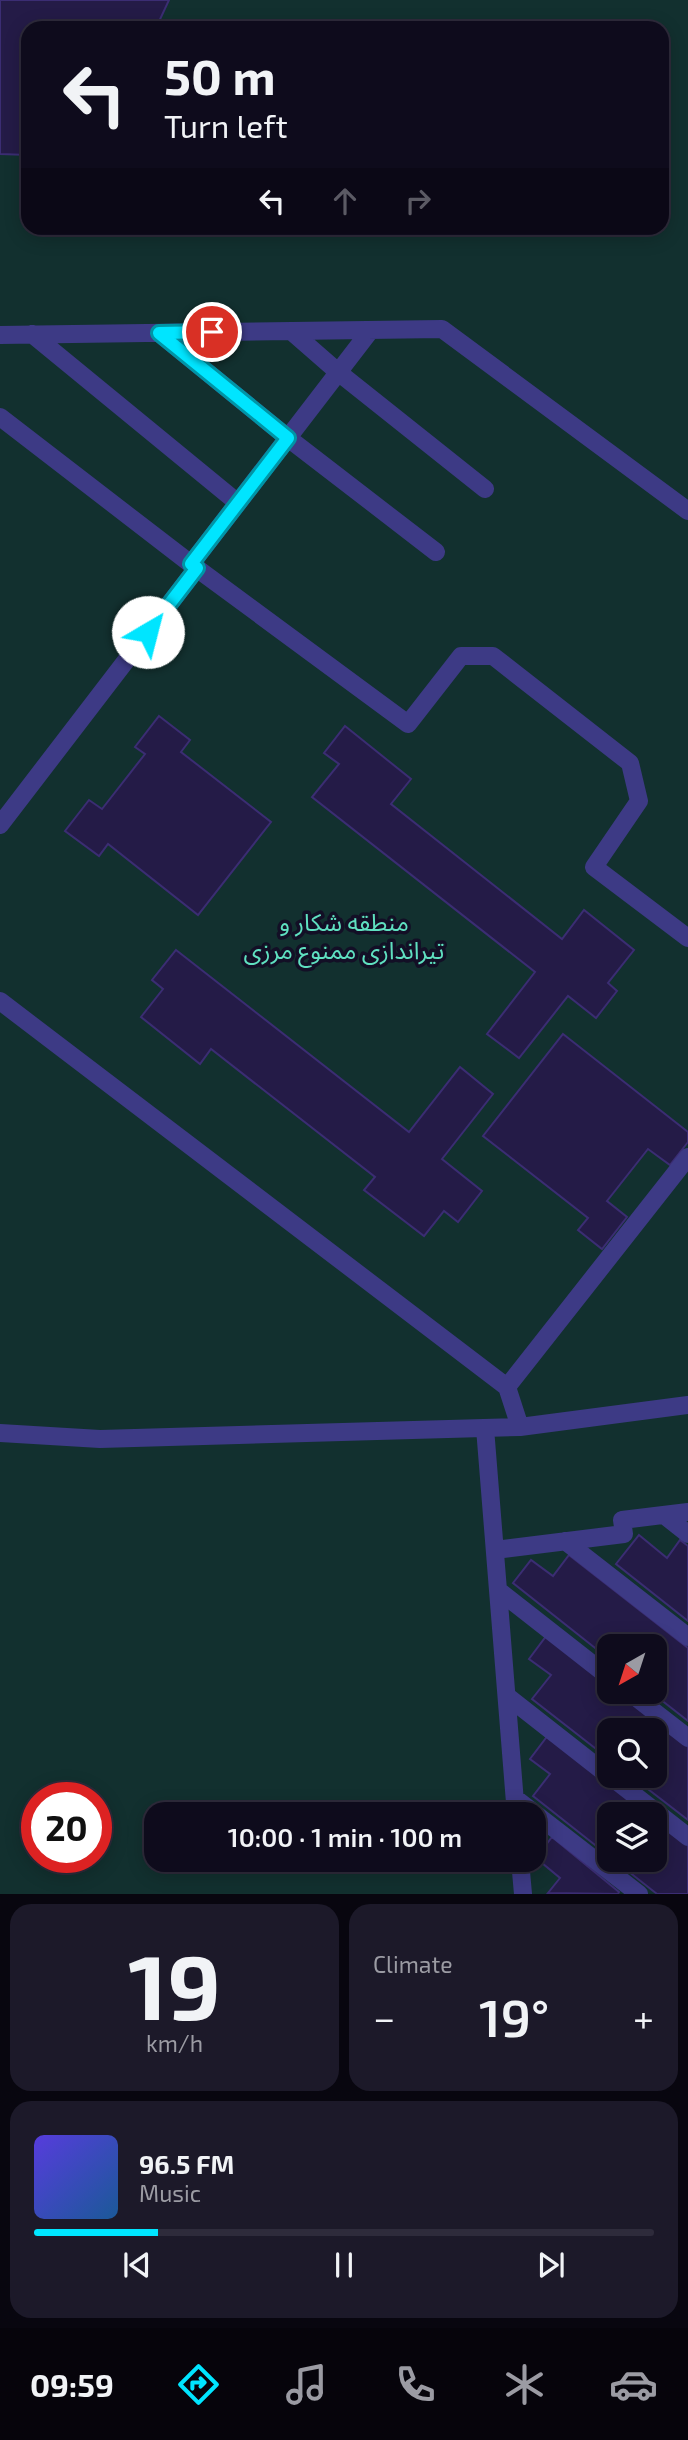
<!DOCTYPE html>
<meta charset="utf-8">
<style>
:root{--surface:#0e0b1c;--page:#1c1929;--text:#f1f3f6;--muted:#9b9ba3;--line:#2e2b3b;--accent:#00e5ff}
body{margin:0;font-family:"Exo 2","Noto Sans Arabic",sans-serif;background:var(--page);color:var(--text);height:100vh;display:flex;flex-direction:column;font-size:26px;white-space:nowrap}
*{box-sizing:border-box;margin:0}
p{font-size:23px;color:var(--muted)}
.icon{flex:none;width:38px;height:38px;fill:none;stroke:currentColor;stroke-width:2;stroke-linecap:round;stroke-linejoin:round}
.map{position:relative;height:1894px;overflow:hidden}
.panel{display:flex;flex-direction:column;gap:10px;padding:10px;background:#08060f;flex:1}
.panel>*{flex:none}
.banner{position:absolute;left:21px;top:21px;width:648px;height:214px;border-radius:21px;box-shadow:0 4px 18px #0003,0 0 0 2px var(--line);background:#0e0b1c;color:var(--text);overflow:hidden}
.needle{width:46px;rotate:219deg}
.buttons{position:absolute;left:597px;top:1634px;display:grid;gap:14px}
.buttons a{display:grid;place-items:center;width:70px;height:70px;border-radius:14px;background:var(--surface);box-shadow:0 4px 18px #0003,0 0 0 2px var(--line);font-size:35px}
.speed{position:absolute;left:21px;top:1782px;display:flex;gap:14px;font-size:35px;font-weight:700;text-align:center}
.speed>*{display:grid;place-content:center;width:91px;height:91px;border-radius:50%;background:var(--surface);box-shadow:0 4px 18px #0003,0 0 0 2px var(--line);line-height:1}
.speed .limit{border:10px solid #d22;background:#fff;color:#111}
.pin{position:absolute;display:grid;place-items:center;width:60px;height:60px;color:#fff;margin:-30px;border:4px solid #fff;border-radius:50%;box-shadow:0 2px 7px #0007}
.me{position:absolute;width:77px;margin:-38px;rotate:37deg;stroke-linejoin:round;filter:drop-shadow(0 0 5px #0008)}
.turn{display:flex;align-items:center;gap:24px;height:147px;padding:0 28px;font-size:32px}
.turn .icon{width:91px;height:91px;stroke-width:2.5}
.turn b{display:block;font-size:49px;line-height:60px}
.lanes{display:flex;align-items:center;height:66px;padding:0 28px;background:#0003;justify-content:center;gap:35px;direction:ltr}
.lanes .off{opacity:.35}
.big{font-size:52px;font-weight:600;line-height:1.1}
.panel .card{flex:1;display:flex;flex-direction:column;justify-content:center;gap:10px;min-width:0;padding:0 24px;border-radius:21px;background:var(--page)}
.panel .dial{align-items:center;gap:0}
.dial b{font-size:91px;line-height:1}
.song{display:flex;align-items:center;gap:21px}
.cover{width:84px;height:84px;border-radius:10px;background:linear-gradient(135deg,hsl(250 70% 55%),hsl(210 70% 35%))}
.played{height:7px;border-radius:4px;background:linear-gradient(90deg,var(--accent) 20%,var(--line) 20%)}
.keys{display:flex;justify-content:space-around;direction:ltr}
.heat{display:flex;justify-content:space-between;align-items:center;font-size:38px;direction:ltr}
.panel .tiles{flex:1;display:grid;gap:10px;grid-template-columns:1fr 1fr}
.card:last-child{grid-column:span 2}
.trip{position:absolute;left:144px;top:1802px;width:402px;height:70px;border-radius:21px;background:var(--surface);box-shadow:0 4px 18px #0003,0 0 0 2px var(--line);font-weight:600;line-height:70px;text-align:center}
.dock{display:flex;height:112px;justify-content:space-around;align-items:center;background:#06040b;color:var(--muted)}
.dock .icon{width:49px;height:49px}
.dock .selected{color:var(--accent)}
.dock b{font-size:32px;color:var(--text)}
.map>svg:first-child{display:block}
.green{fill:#12302f;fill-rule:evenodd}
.building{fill:#241b47;stroke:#3b2d73;stroke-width:2}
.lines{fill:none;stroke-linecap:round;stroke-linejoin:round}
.minor{stroke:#3d3a85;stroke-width:18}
.route-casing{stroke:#0095a6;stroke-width:18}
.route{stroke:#00e5ff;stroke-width:12}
.labels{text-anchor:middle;stroke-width:7;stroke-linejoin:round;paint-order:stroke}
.park-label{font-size:24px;fill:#5fe0c0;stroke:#130f26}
</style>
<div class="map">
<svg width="688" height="1894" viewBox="0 0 688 1894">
<rect width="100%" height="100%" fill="#130f26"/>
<path class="green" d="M0,0H688V1894H0ZM28,28H662V228H28ZM609,1647H654V1692H609ZM609,1731H654V1776H609ZM37,1797H96V1857H37ZM156,1815H534V1860H156ZM609,1815H654V1860H609Z"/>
<path class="building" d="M0,0H169L156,28H28V155L0,154Z
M159,716L190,740L181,752L271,822L198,915L108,844L99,856L65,831L89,800L102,809L145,754L135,747Z
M345,726L411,779L391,804L562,939L584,910L634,950L608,983L617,991L596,1018L568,996L519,1058L487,1034L535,972L312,797L339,764L324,753Z
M176,950L409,1132L460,1067L493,1094L442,1159L482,1191L458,1222L444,1211L424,1236L364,1190L375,1177L211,1049L200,1064L141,1017L163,989L152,980Z
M563,1034L688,1132V1142L670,1165L648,1149L607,1201L627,1217L602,1249L578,1230L588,1218L483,1136Z
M639,1535L667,1558L680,1540L688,1546V1621L616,1564Z
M569,1555L688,1648V1721L651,1692H654V1647H609V1659L513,1583L531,1560L553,1576Z
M547,1635L609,1684V1692H620L688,1745V1820L631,1776H654V1731H609V1759L532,1699L551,1675L529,1659Z
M549,1734L651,1815H609V1856L533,1796L550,1774L530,1759Z
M654,1817L688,1844V1894H657L614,1860H654Z
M552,1837L619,1892L618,1894L548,1893L560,1878L536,1858Z"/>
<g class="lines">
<path class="minor" d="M291,331L338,372L485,489
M159,333L288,438L436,552
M32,334L238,503
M0,335L442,329L688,511
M0,417L191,564L408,724L461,656H493L630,763L639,801L594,867L688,938
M191,564L370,331
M0,825L197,568
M0,1001L507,1387L520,1427
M507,1387L688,1157
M485,1428L516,1815
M0,1433L100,1439L520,1427L688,1405
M664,1515L688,1534
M565,1541L688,1637
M495,1550L624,1534L622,1520L688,1512
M498,1590L609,1677
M629,1692L688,1738
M507,1696L609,1776
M610,1776L688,1837
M515,1798L639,1894
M520,1860L523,1894"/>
</g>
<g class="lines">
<g class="route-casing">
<path id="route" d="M148,632L197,568L191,564L288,438L159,333L212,332"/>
</g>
<use href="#route" class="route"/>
</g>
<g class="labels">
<g class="park-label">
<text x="344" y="931">منطقه شکار و<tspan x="344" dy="28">تیراندازی ممنوع مرزی</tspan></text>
</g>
</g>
</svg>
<div class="buttons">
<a><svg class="needle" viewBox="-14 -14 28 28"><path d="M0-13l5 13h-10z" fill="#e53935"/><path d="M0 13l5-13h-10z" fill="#9b9ba3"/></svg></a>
<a><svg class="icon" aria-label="search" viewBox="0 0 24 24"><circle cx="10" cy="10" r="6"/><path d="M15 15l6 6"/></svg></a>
<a><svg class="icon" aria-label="layers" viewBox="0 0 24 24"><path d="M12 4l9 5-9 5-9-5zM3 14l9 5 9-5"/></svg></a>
</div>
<div class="speed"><div class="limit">20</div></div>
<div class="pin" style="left:212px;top:332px;background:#d93025"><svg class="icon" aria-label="arrive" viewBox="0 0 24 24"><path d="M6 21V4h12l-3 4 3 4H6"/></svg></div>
<svg class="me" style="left:148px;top:632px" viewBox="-20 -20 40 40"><circle r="19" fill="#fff"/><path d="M0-13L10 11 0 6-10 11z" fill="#00e5ff"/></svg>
<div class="trip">10:00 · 1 min · 100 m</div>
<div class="banner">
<div class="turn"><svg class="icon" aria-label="left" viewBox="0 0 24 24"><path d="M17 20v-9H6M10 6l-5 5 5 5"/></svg><div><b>50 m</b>Turn left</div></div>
<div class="lanes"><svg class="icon" aria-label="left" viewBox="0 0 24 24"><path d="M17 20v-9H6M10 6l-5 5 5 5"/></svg><svg class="icon off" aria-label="ahead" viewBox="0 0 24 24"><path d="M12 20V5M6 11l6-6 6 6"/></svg><svg class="icon off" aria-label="right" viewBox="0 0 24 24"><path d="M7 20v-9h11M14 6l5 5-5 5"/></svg></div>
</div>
</div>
<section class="panel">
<div class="tiles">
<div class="card dial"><b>19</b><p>km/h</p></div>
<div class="card"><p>Climate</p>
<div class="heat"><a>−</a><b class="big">19°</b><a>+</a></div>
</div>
<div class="card">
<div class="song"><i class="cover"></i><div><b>96.5 FM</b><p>Music</p></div></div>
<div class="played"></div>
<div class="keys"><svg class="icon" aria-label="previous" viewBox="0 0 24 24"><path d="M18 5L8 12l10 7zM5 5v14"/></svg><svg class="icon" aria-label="pause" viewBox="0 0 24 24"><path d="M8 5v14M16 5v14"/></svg><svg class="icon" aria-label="next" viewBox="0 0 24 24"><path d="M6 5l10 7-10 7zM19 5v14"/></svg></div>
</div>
</div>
</section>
<nav class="dock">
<b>09:59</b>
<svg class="icon selected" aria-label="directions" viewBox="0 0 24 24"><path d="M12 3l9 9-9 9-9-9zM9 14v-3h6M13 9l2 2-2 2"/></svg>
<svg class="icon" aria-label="music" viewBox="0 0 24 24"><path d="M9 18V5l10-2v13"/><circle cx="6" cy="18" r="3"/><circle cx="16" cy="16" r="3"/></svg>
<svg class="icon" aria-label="phone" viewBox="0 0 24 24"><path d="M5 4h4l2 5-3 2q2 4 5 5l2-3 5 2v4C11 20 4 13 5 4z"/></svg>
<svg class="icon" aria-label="climate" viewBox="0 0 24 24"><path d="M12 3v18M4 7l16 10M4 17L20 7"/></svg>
<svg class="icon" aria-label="car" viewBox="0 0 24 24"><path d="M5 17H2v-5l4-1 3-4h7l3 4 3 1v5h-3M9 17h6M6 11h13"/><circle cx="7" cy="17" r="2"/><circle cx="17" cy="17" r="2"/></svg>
</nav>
